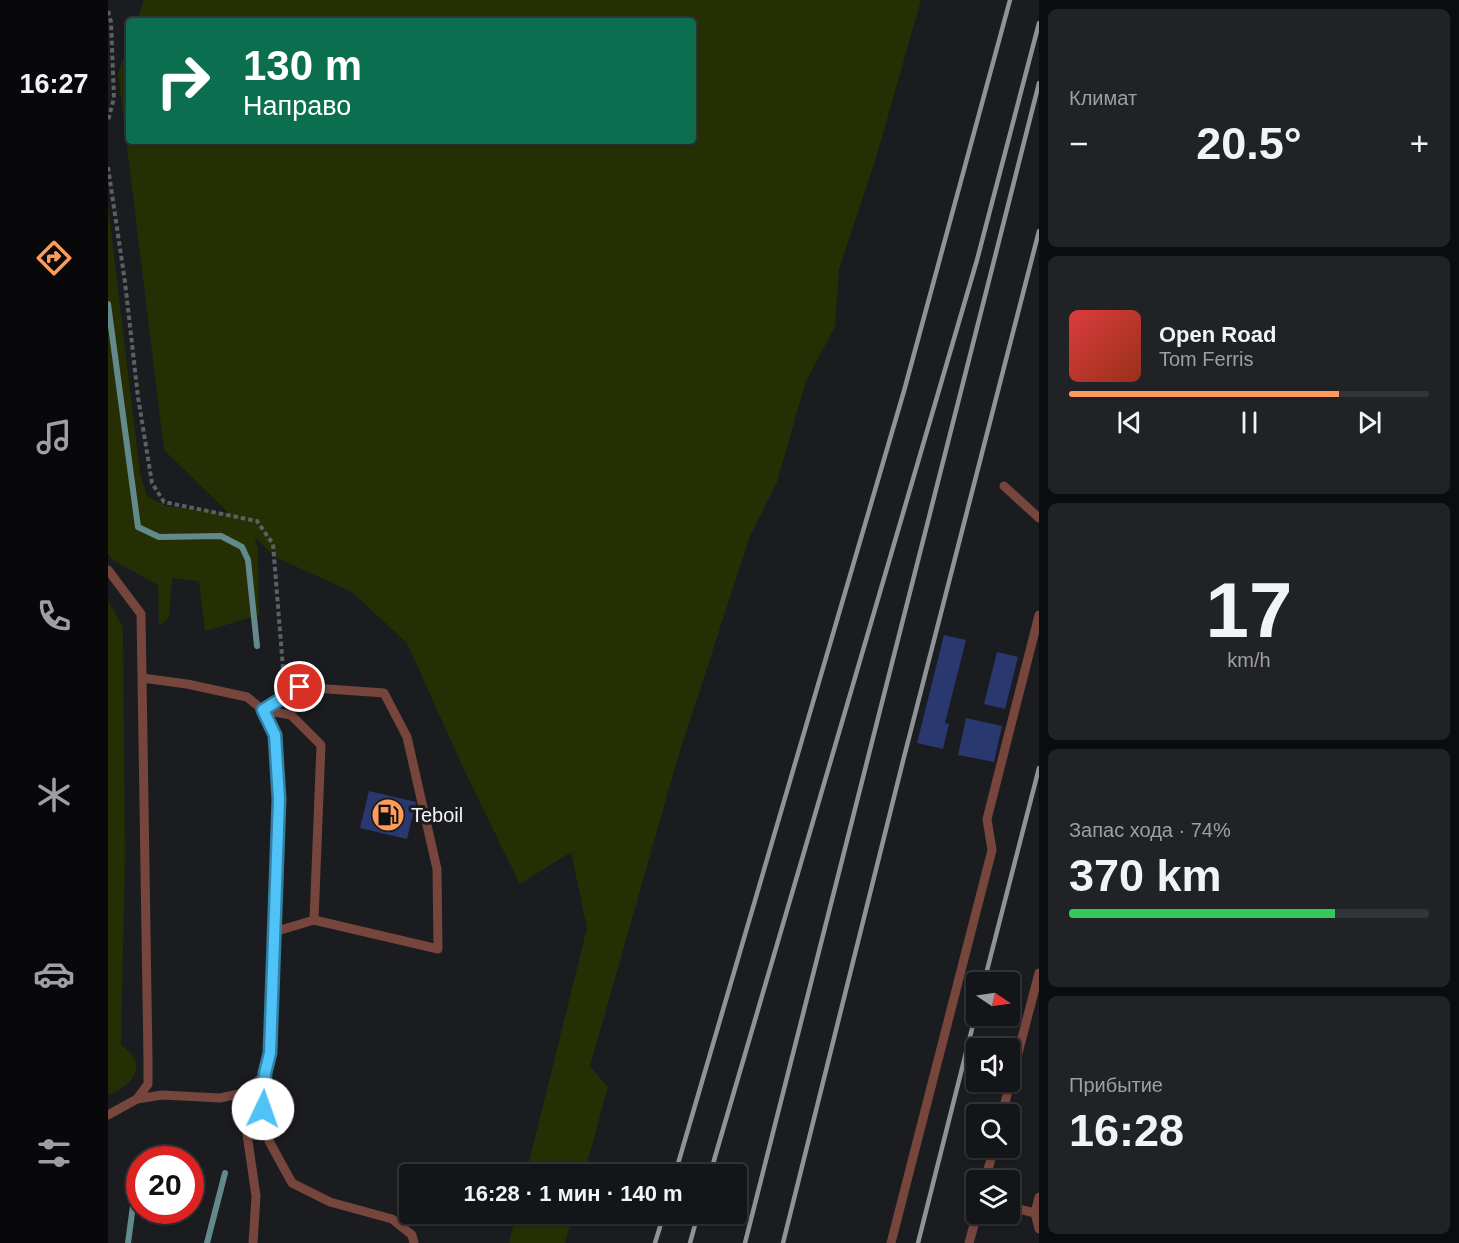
<!DOCTYPE html>
<html lang="ru">
<meta charset="utf-8">
<style>
:root{--surface:#141518;--page:#212225;--text:#f1f3f6;--muted:#9d9fa2;--line:#333437;--accent:#fe9b59}
body{margin:0;font-family:Arial,sans-serif;background:var(--page);color:var(--text);height:100vh;display:flex;flex-direction:column;font-size:22px;white-space:nowrap}
*{box-sizing:border-box;margin:0}
p{font-size:20px;color:var(--muted)}
.icon{flex:none;width:33px;height:33px;fill:none;stroke:currentColor;stroke-width:2;stroke-linecap:round;stroke-linejoin:round}
.map{position:relative;flex:1;overflow:hidden}
.side{display:flex;flex-direction:column;gap:9px;padding:9px;background:#0b0c0d;width:420px}
.side>*{flex:none}
.top-card{position:absolute;left:18px;top:18px;width:570px;height:126px;border-radius:6px;box-shadow:0 2px 4px #0004,0 0 0 2px var(--line);background:#0b6e4f;color:#fff;overflow:hidden}
.needle{width:39px;rotate:103deg}
.fabs{position:absolute;left:858px;top:972px;display:grid;gap:12px}
.fabs a{display:grid;place-items:center;width:54px;height:54px;border-radius:6px;background:var(--surface);box-shadow:0 2px 4px #0004,0 0 0 2px var(--line);font-size:30px}
.speed{position:absolute;left:18px;top:1146px;display:flex;gap:12px;font-size:30px;font-weight:700;text-align:center}
.speed>*{display:grid;place-content:center;width:78px;height:78px;border-radius:50%;background:var(--surface);box-shadow:0 2px 4px #0004,0 0 0 2px var(--line);line-height:1}
.speed .limit{border:9px solid #d22;background:#fff;color:#111}
.pin{position:absolute;display:grid;place-items:center;width:51px;height:51px;color:#fff;margin:-26px;border:3px solid #fff;border-radius:50%;box-shadow:0 2px 6px #0007}
.me{position:absolute;width:66px;margin:-33px;rotate:3deg;stroke-linejoin:round;filter:drop-shadow(0 0 4px #0008)}
.turn{display:flex;align-items:center;gap:21px;height:126px;padding:0 18px;font-size:27px}
.turn .icon{width:78px;height:78px;stroke-width:2.5}
.turn b{display:block;font-size:42px;line-height:51px}
.big{font-size:45px;font-weight:600;line-height:1.1}
.side .card{flex:1;display:flex;flex-direction:column;justify-content:center;gap:9px;min-width:0;padding:0 21px;border-radius:9px;background:var(--page)}
.side .dial{align-items:center;gap:0}
.dial b{font-size:78px;line-height:1}
.song{display:flex;align-items:center;gap:18px}
.cover{width:72px;height:72px;border-radius:9px;background:linear-gradient(135deg,hsl(0 70% 55%),hsl(10 70% 35%))}
.played{height:6px;border-radius:3px;background:linear-gradient(90deg,var(--accent) 75%,var(--line) 75%)}
.keys{display:flex;justify-content:space-around;direction:ltr}
.heat{display:flex;justify-content:space-between;align-items:center;font-size:33px;direction:ltr}
.charge{height:9px;border-radius:4px;background:linear-gradient(90deg,#34c759 74%,var(--line) 0)}
.trip{position:absolute;left:291px;top:1164px;width:348px;height:60px;border-radius:6px;background:var(--surface);box-shadow:0 2px 4px #0004,0 0 0 2px var(--line);font-weight:600;line-height:60px;text-align:center}
main{display:flex;flex:1;min-height:0}
.menu{display:flex;flex-direction:column;width:108px;justify-content:space-around;align-items:center;background:#08080a;color:var(--muted)}
.menu .icon{width:42px;height:42px}
.menu .current{color:var(--accent)}
.menu b{font-size:27px;color:var(--text)}
.map>svg:first-child{display:block}
.green{fill:#262f04}
.lines{fill:none;stroke-linecap:round;stroke-linejoin:round}
.stream{stroke:#628a8c;stroke-width:6}
.building{fill:#2a3870}
.path{stroke:#5d5f62;stroke-width:4;stroke-dasharray:4.5 3;stroke-linecap:butt}
.service{stroke:#76453c;stroke-width:9}
.rail{stroke:#909295;stroke-width:4.5}
.route-casing{stroke:#337fa1;stroke-width:15}
.route{stroke:#4fc3f7;stroke-width:10}
.labels{text-anchor:middle;stroke-width:6;stroke-linejoin:round;paint-order:stroke}
.poi-label{font-size:20px;fill:#f4f5f8;stroke:#1a1c20;text-anchor:start}
</style>
<main>
<nav class="menu">
<b>16:27</b>
<svg class="icon current" aria-label="directions" viewBox="0 0 24 24"><path d="M12 3l9 9-9 9-9-9zM9 14v-3h6M13 9l2 2-2 2"/></svg>
<svg class="icon" aria-label="music" viewBox="0 0 24 24"><path d="M9 18V5l10-2v13"/><circle cx="6" cy="18" r="3"/><circle cx="16" cy="16" r="3"/></svg>
<svg class="icon" aria-label="phone" viewBox="0 0 24 24"><path d="M5 4h4l2 5-3 2q2 4 5 5l2-3 5 2v4C11 20 4 13 5 4z"/></svg>
<svg class="icon" aria-label="climate" viewBox="0 0 24 24"><path d="M12 3v18M4 7l16 10M4 17L20 7"/></svg>
<svg class="icon" aria-label="car" viewBox="0 0 24 24"><path d="M5 17H2v-5l4-1 3-4h7l3 4 3 1v5h-3M9 17h6M6 11h13"/><circle cx="7" cy="17" r="2"/><circle cx="17" cy="17" r="2"/></svg>
<svg class="icon" aria-label="filters" viewBox="0 0 24 24"><path d="M4 7h16M4 17h16"/><circle cx="9" cy="7" r="2"/><circle cx="15" cy="17" r="2"/></svg>
</nav>
<div class="map">
<svg width="931" height="1243" viewBox="0 0 931 1243">
<rect width="100%" height="100%" fill="#1a1c20"/>
<path class="green" d="M36,0H813L768,158L731,269L727,327L698,381L669,482L642,536L570,757L482,1066L500,1087L476,1174H418L479,928L463,852L412,884L358,774L299,643L244,592L167,557L146,536L150,549L151,615L97,631L91,581L64,578L61,618L51,626L50,585L5,560L0,554V206L32,473L39,496L58,506L121,513L56,450L10,73L21,43V141H585V21H29Z
M0,601L14,625L15,633L17,856L13,1045C40,1063 28,1083 3,1094L0,1093Z
M408,1214H465L457,1243H401Z"/>
<g class="lines">
<path class="stream" d="M0,304L30,527L51,537L113,536L134,547L140,560L149,646
M44,1160L49,1154
M20,1243L29,1176L32,1173
M99,1243L117,1173"/>
</g>
<path class="building" d="M836,635L858,640L837,723L841,724L835,749L809,743Z
M889,652L910,657L897,709L876,704Z
M858,718L894,726L886,762L850,755Z
M261,791L308,802L299,839L252,828Z"/>
<g class="lines">
<path class="path" d="M0,11L3,22L6,98L0,121
M0,167L17,282L30,397L44,483L56,502L149,521L165,544L176,681"/>
<path class="service" d="M896,486L931,518
M0,570L33,614L40,1059V1084L29,1099L0,1115
M155,710L192,687L276,693L299,737L329,869L330,949L206,920
M155,710L183,715L213,745L206,920L166,932
M157,1073L155,1109L161,1141L184,1183L222,1202L284,1219L304,1235L306,1243
M128,1095L139,1134L148,1196L145,1243
M29,1099L54,1095L112,1098L140,1092L157,1073L163,1053L171,799L167,735L155,710L139,697L79,684L34,678
M894,1114L931,973
M877,1180L886,1148
M931,1197L927,1213L931,1229
M902,1207L927,1213
M783,1243L884,850L879,819L931,615
M861,1243L869,1214"/>
<path class="rail" d="M876,982L931,768
M567,1174L796,391L902,0
M602,1174L869,260L931,23
M547,1243L556,1214
M582,1243L590,1214
M637,1243C733,856 834,470 931,83
M675,1243L796,757L931,231
M810,1243L868,1013"/>
</g>
<g class="lines">
<g class="route-casing">
<path id="route" d="M155,1109L157,1073L162,1053L171,799L167,735L155,710L192,687"/>
</g>
<use href="#route" class="route"/>
</g>
<defs>
<g id="fuel-disc" transform="scale(1.725)"><circle r="9.5" fill="#fe9b59" stroke="#1a1c20"/><path d="M-5.5-6h7V0h2V4h1.3V-2.5L3-4.5l.8-.8L6-3V5H2.5V1h-1V6h-7ZM-4.2-4.7v3.2H.2V-4.7Z" fill="#111"/></g>
</defs>
<g fill-rule="evenodd">
<use href="#fuel-disc" x="280" y="815"/>
</g>
<g class="labels">
<g class="poi-label">
<text x="303" y="822">Teboil</text>
</g>
</g>
</svg>
<div class="fabs">
<a><svg class="needle" viewBox="-14 -14 28 28"><path d="M0-13l5 13h-10z" fill="#e53935"/><path d="M0 13l5-13h-10z" fill="#9d9fa2"/></svg></a>
<a><svg class="icon" aria-label="sound" viewBox="0 0 24 24"><path d="M4 9h4l5-4v14l-5-4H4zM17 9q2 3 0 6"/></svg></a>
<a><svg class="icon" aria-label="search" viewBox="0 0 24 24"><circle cx="10" cy="10" r="6"/><path d="M15 15l6 6"/></svg></a>
<a><svg class="icon" aria-label="layers" viewBox="0 0 24 24"><path d="M12 4l9 5-9 5-9-5zM3 14l9 5 9-5"/></svg></a>
</div>
<div class="speed"><div class="limit">20</div></div>
<div class="pin" style="left:192px;top:687px;background:#d93025"><svg class="icon" aria-label="arrive" viewBox="0 0 24 24"><path d="M6 21V4h12l-3 4 3 4H6"/></svg></div>
<svg class="me" style="left:155px;top:1109px" viewBox="-20 -20 40 40"><circle r="19" fill="#fff"/><path d="M0-13L10 11 0 6-10 11z" fill="#4fc3f7"/></svg>
<div class="trip">16:28 · 1 мин · 140 m</div>
<div class="top-card">
<div class="turn"><svg class="icon" aria-label="right" viewBox="0 0 24 24"><path d="M7 20v-9h11M14 6l5 5-5 5"/></svg><div><b>130 m</b>Направо</div></div>
</div>
</div>
<section class="side">
<div class="card"><p>Климат</p>
<div class="heat"><a>−</a><b class="big">20.5°</b><a>+</a></div>
</div>
<div class="card">
<div class="song"><i class="cover"></i><div><b>Open Road</b><p>Tom Ferris</p></div></div>
<div class="played"></div>
<div class="keys"><svg class="icon" aria-label="previous" viewBox="0 0 24 24"><path d="M18 5L8 12l10 7zM5 5v14"/></svg><svg class="icon" aria-label="pause" viewBox="0 0 24 24"><path d="M8 5v14M16 5v14"/></svg><svg class="icon" aria-label="next" viewBox="0 0 24 24"><path d="M6 5l10 7-10 7zM19 5v14"/></svg></div>
</div>
<div class="card dial"><b>17</b><p>km/h</p></div>
<div class="card"><p>Запас хода · 74%</p><b class="big">370 km</b><div class="charge"></div></div>
<div class="card"><p>Прибытие</p><b class="big">16:28</b></div>
</section>
</main>
